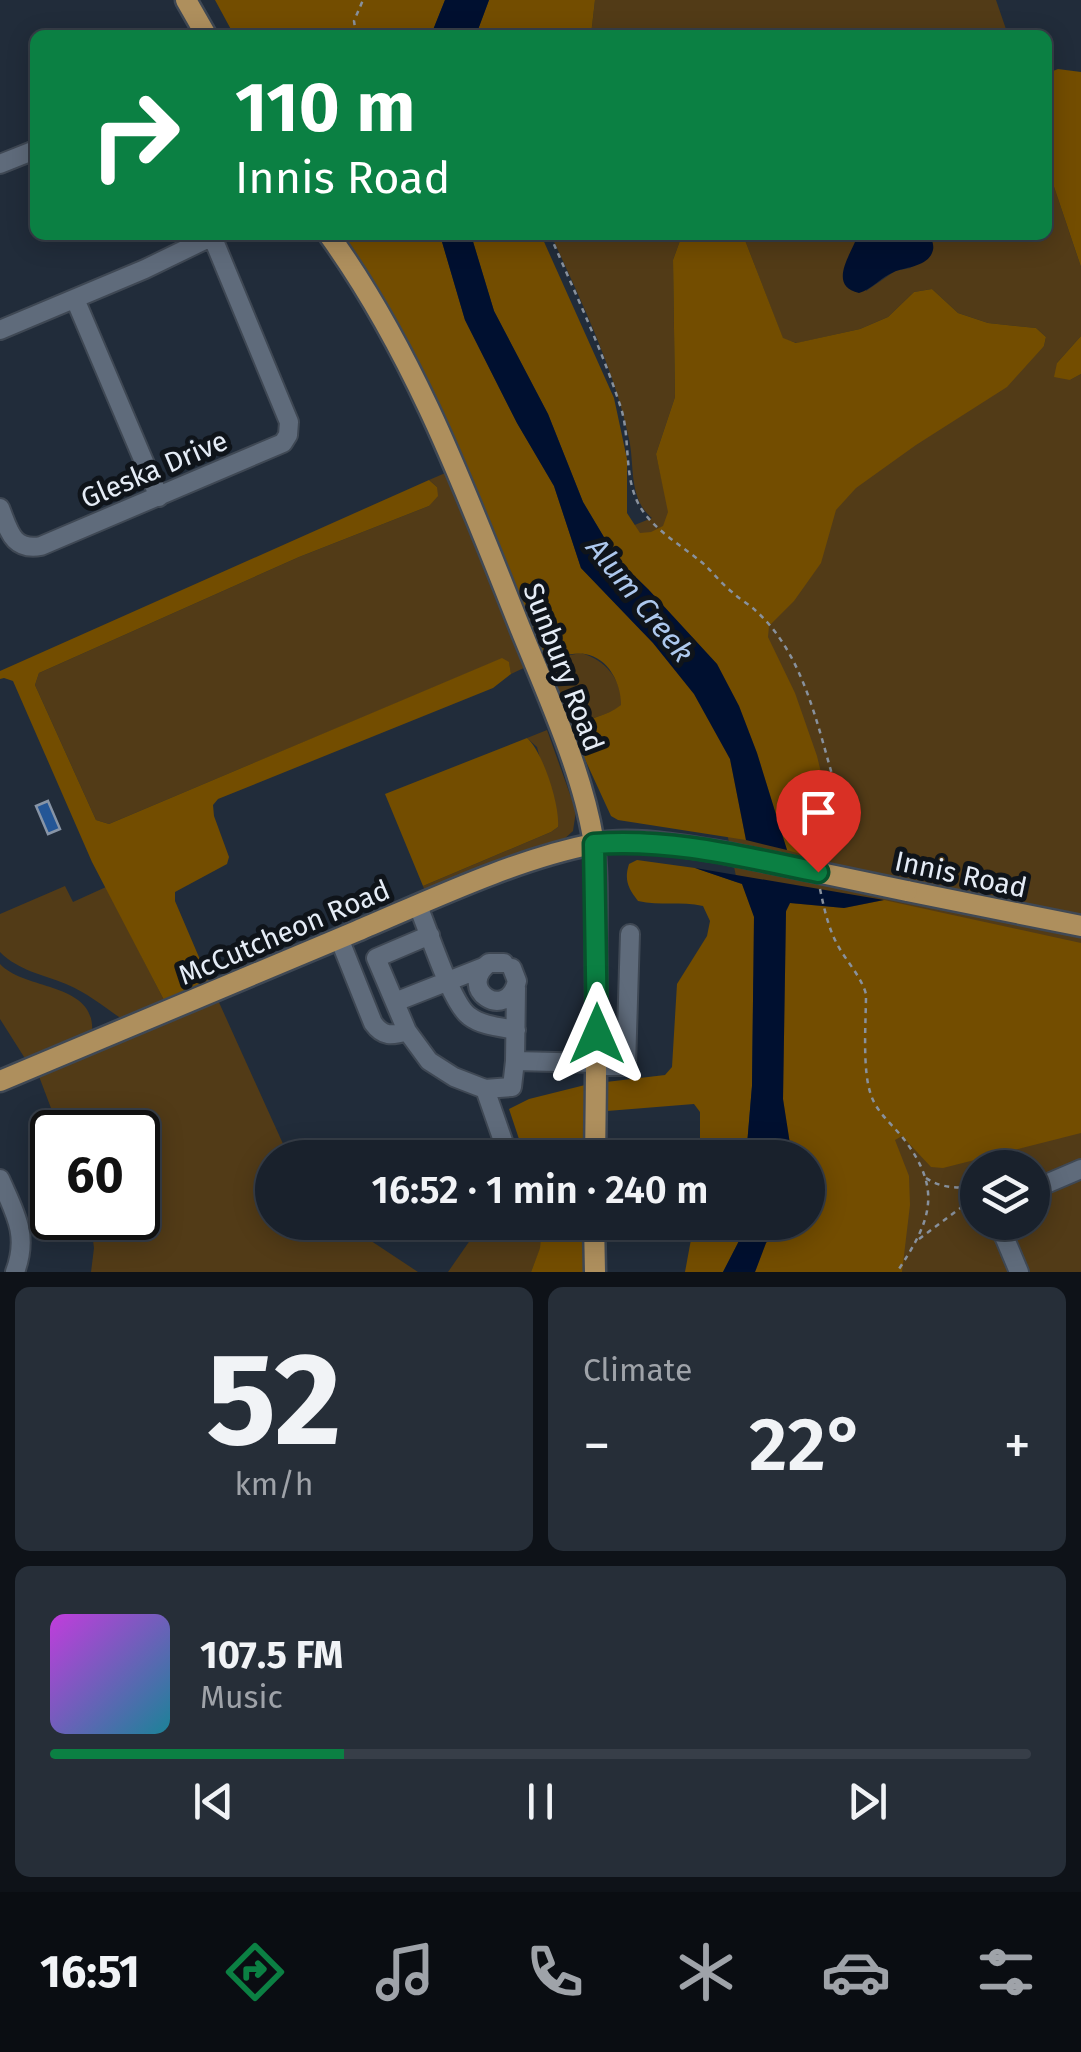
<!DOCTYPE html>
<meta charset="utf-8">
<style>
:root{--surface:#19212c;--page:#262e38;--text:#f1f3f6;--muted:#9fa3a9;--line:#373e48;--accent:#0b8043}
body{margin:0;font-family:"Fira Sans",sans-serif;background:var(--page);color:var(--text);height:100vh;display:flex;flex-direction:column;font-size:38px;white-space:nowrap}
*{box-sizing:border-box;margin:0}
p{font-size:32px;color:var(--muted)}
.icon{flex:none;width:55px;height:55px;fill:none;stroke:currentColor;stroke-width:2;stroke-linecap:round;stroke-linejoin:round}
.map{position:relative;height:1272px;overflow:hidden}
.panel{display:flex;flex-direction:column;gap:15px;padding:15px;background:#0e1218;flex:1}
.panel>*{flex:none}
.hud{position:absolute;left:30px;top:30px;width:1022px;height:210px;border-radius:15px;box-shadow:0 5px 25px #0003,0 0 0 2px var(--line);background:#0b8043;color:#fff;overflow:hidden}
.tools{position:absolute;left:960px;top:1150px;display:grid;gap:20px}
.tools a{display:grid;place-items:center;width:90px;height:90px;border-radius:50%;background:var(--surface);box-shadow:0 5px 25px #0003,0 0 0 2px var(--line);font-size:50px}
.speed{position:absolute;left:30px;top:1110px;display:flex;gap:20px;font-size:50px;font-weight:700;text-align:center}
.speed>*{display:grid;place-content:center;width:130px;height:130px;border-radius:50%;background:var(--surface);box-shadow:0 5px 25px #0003,0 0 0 2px var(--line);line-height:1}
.speed .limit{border:5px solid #111;border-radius:15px;background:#fff;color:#111}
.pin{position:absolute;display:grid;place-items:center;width:85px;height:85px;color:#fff;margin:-102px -42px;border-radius:50% 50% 50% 0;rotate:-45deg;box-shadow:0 0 10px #0007}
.pin .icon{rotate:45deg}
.me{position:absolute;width:110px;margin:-55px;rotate:0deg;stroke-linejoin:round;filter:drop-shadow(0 0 8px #0008)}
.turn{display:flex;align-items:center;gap:35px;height:210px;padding:0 40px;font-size:45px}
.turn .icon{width:130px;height:130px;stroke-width:2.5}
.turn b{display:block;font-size:70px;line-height:85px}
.big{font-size:75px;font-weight:600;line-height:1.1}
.panel .widget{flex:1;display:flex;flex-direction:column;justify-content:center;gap:15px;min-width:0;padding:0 35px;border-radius:15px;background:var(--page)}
.panel .dial{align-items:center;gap:0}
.dial b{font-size:130px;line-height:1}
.song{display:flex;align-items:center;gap:30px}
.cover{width:120px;height:120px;border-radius:15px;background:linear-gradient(135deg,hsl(290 70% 55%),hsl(190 70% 35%))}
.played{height:10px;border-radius:5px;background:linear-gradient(90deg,var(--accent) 30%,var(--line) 30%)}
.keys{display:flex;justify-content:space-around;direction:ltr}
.heat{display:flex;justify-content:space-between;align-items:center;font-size:55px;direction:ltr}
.panel .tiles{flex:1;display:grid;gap:15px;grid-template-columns:1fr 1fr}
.widget:last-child{grid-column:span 2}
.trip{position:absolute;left:255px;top:1140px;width:570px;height:100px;border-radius:50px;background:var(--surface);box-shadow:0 5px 25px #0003,0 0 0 2px var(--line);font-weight:600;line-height:100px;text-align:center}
.dock{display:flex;height:160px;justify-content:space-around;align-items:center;background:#0a0d12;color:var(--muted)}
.dock .icon{width:70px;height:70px}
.dock .current{color:var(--accent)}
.dock b{font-size:45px;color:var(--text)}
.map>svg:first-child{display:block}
.green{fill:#523b17;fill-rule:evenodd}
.forest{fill:#734d00}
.water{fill:#001030}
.building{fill:#245696;stroke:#8794a6;stroke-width:2.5}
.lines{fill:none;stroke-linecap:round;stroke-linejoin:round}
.minor-casing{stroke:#3f4854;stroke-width:22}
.major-casing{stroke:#3f4854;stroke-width:25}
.path{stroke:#88919d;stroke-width:2.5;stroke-dasharray:5 5;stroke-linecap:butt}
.minor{stroke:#5f6b7b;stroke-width:18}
.major{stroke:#ae8f5d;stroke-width:20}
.major-bridge-casing{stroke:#3f4854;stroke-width:25;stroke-linecap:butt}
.major-bridge{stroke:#ae8f5d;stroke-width:20}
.route-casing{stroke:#07532c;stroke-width:25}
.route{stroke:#0b8043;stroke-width:18}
.labels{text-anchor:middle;stroke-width:10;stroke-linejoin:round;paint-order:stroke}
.street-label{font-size:28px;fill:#e5ecf6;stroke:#0f141a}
.water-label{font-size:30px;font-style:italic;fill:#adc8ed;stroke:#0f141a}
</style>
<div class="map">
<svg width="1081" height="1272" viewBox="0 0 1081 1272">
<rect width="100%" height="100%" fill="#212c3a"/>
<path class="green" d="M595,0H996L1008,35H591Z
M1048,169L1081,267V336L1057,363L1070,380L1081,374V1272H743L758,1223L808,1222V1158L775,1157L748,934L716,780L597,540L652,518C628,498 635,466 629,439C614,368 581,301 551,235H682L673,260L675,397L656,454L669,512L1044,346L1046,337L1036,328L988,323L958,313L932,289L914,292L888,317L860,329L797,343L783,339L743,235H858L866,291L895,271L910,268L931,255L933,245L931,238L925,235H1048ZM978,1168H1032V1222H978Z
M450,471L528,666L511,674L509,663L501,659L109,824L96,820L35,685L39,673L299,557L429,506L437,487L429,480Z
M581,653C606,660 621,679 622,705C606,717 588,717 571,729L544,660Z
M547,730L576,811L573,831L562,841L427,897L423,886L551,832L558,827L537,747L527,738Z
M65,886L73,902L106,887L165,1002L122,1019C104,1007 86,992 66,984C42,974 19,971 0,952V914Z
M0,964C25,991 96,982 92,1032L26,1060L0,1019Z
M217,998L289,1157L272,1158V1222L344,1223L418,1272H91L94,1248L90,1218H138V1132H60L37,1071Z
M482,1223L494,1227L537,1226L541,1231L540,1249L531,1272H448Z"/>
<path class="forest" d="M215,0H445L431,35H234Z
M489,0H595L591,35H476Z
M1058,69L1081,72V267L1048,169V73Z
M332,235H440L465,320L517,423L554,486L581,568L653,643L694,694L730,759L746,840L618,820L611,816L571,729C588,717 606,717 621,705C621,684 609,658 585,654C572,652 556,658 543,660L462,466Z
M471,235H541L614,398L627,459V513L640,533L651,532L663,526L668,512L656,454L675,397L673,260L682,235H743L783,338L796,343L860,329L888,317L914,292L932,289L958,313L988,323L1036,328L1046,337L1044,346L1007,387L916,445L856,488L836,510L821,563L794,601L769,626L768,637L795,693L817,756L832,818L824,834L817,859L787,850L757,753L739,706L717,664L648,589L617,559L583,502L548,414L494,311Z
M1081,336V374L1070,380L1054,377L1057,363Z
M429,480L437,487L438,496L429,506L299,557L39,673L35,685L96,820L109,824L502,658L509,662L511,674L493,688L218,799L213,805L214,816L229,857L227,864L175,892V901L210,983L165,1002L92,862L13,681L4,678L0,679V671Z
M527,738C543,752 560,805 558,827L551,832L423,886L385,794Z
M637,860L695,868L742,884L754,916L752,1086L746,1157H700V1112L694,1104L607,1111L606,1082L665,1075L672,1067L677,984L707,936L710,921L703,906C681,901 660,906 638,901C628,888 624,880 629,864Z
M884,900L1081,943V1133L943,1168L931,1167L902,1136L895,1140L909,1176L910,1205L902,1272H755L766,1243L781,1223L808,1222V1158L792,1157L783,1099L786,912L790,903L844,908Z
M589,1084L588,1157H525L509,1109L529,1099Z
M487,1223H587V1272H531L540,1248L541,1231L537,1226L494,1227Z
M694,1223H744L739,1241L723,1272H685Z"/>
<path class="water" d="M445,0H489L476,35H431Z
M440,235H471L494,311L548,414L583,502L617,559L648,589L717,664L739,706L757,753L787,850L746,840L730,759L694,694L653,643L581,568L554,486L517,423L465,320Z
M858,235H925L931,238C933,244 935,248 931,255C924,267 905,267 894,272C881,277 872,289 859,293C827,286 851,254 858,235Z
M695,868L884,900L844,908L790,903L786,911L783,1099L792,1157H746L752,1086L754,917L742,884Z
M744,1223H781L766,1243L755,1272H723L739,1241Z"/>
<path class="building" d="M48,801L60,829L48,834L36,806Z"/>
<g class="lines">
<g class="minor-casing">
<path id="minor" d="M0,164L35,150
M75,299L159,497
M0,330L145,269L215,235
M0,508C9,530 12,551 41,546L283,443L288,435L289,422L212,236
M418,906C428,929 451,1003 469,1016C482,1026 500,1027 516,1030
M430,935L376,958L407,1031L429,1061L454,1077L485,1089L512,1087L515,1061L516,988
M339,938L373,1023C383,1037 392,1036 407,1031
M504,963H489C455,989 507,1023 517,981L512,968
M395,1002L484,967
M515,1061L597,1063
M597,1066H626L630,934
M485,1089L509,1158
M0,1179C15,1213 29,1235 15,1272
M1032,1190L1081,1169
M998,1222L1019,1272"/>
</g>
<g class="major-casing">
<path id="major" d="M186,0L206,35
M329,235C415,354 467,495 521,630C547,694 582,771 593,838C598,876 596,915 596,952C597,1021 596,1089 595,1158
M907,891L1081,926
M0,1081C119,1031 238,981 357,931C430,900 516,859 593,844C634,836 680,846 721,852
M594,1222L595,1272"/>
</g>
<path class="path" d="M356,35L354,21L363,0
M550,235C574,291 601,347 620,405C631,436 623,473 638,503C651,529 683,546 705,565C714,574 722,584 732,592C739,599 749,604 756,611C807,657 819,735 839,798C839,818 825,835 821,856
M820,889C824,908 828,927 837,944C846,961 861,976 866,994C866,1022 862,1070 871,1095C877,1113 892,1124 903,1138C944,1191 930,1222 897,1272
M926,1178C942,1189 959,1188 978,1187
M919,1239L978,1195"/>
<use href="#minor" class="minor"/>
<use href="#major" class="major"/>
<g class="major-bridge-casing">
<path id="major-bridge" d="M721,852L907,891"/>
</g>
<use href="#major-bridge" class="major-bridge"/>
</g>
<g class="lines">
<g class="route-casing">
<path id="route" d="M597,1034L594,844C670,838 744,857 818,872"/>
</g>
<use href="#route" class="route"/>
</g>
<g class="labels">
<g class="street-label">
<text transform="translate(154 469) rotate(-23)" y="10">Gleska Drive</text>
<text transform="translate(564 667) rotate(69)" y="10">Sunbury Road</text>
<text transform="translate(961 874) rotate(12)" y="10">Innis Road</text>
<text transform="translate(284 932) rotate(-23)" y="10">McCutcheon Road</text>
</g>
<g class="water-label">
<text transform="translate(640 600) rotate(51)" y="10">Alum Creek</text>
</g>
</g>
</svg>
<div class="tools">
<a><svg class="icon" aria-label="layers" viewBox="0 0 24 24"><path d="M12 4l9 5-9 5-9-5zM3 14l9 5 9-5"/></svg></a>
</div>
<div class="speed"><div class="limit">60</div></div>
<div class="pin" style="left:818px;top:872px;background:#d93025"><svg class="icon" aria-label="arrive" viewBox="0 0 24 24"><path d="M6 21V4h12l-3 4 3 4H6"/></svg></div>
<svg class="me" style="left:597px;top:1034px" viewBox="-20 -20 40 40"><path d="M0-17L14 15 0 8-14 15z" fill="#0b8043" stroke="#fff" stroke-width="4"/></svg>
<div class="trip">16:52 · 1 min · 240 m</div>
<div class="hud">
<div class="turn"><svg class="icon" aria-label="right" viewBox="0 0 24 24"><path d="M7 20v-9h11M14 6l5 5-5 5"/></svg><div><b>110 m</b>Innis Road</div></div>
</div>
</div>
<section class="panel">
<div class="tiles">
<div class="widget dial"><b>52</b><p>km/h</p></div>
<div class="widget"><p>Climate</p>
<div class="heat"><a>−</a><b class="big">22°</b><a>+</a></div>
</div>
<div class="widget">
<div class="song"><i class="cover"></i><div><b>107.5 FM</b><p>Music</p></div></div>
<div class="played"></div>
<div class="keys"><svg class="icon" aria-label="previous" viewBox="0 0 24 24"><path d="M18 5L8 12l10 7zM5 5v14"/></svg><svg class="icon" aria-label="pause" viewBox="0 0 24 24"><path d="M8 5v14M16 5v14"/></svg><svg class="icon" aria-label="next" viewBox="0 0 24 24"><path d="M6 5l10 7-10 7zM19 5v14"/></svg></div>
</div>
</div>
</section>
<nav class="dock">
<b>16:51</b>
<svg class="icon current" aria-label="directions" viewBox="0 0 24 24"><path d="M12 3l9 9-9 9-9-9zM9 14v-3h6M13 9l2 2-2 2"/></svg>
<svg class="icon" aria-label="music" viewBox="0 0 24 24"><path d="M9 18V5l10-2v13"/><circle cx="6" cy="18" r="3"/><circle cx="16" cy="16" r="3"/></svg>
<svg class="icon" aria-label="phone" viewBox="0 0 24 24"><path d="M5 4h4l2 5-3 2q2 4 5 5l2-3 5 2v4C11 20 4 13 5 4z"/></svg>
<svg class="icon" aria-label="climate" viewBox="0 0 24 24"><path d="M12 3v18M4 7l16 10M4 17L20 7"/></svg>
<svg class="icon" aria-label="car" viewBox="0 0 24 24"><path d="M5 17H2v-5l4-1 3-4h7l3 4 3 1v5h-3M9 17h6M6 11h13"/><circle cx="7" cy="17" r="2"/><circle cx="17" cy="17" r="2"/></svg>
<svg class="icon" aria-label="filters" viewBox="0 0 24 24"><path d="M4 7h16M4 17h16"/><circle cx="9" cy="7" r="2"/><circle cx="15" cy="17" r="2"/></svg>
</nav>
